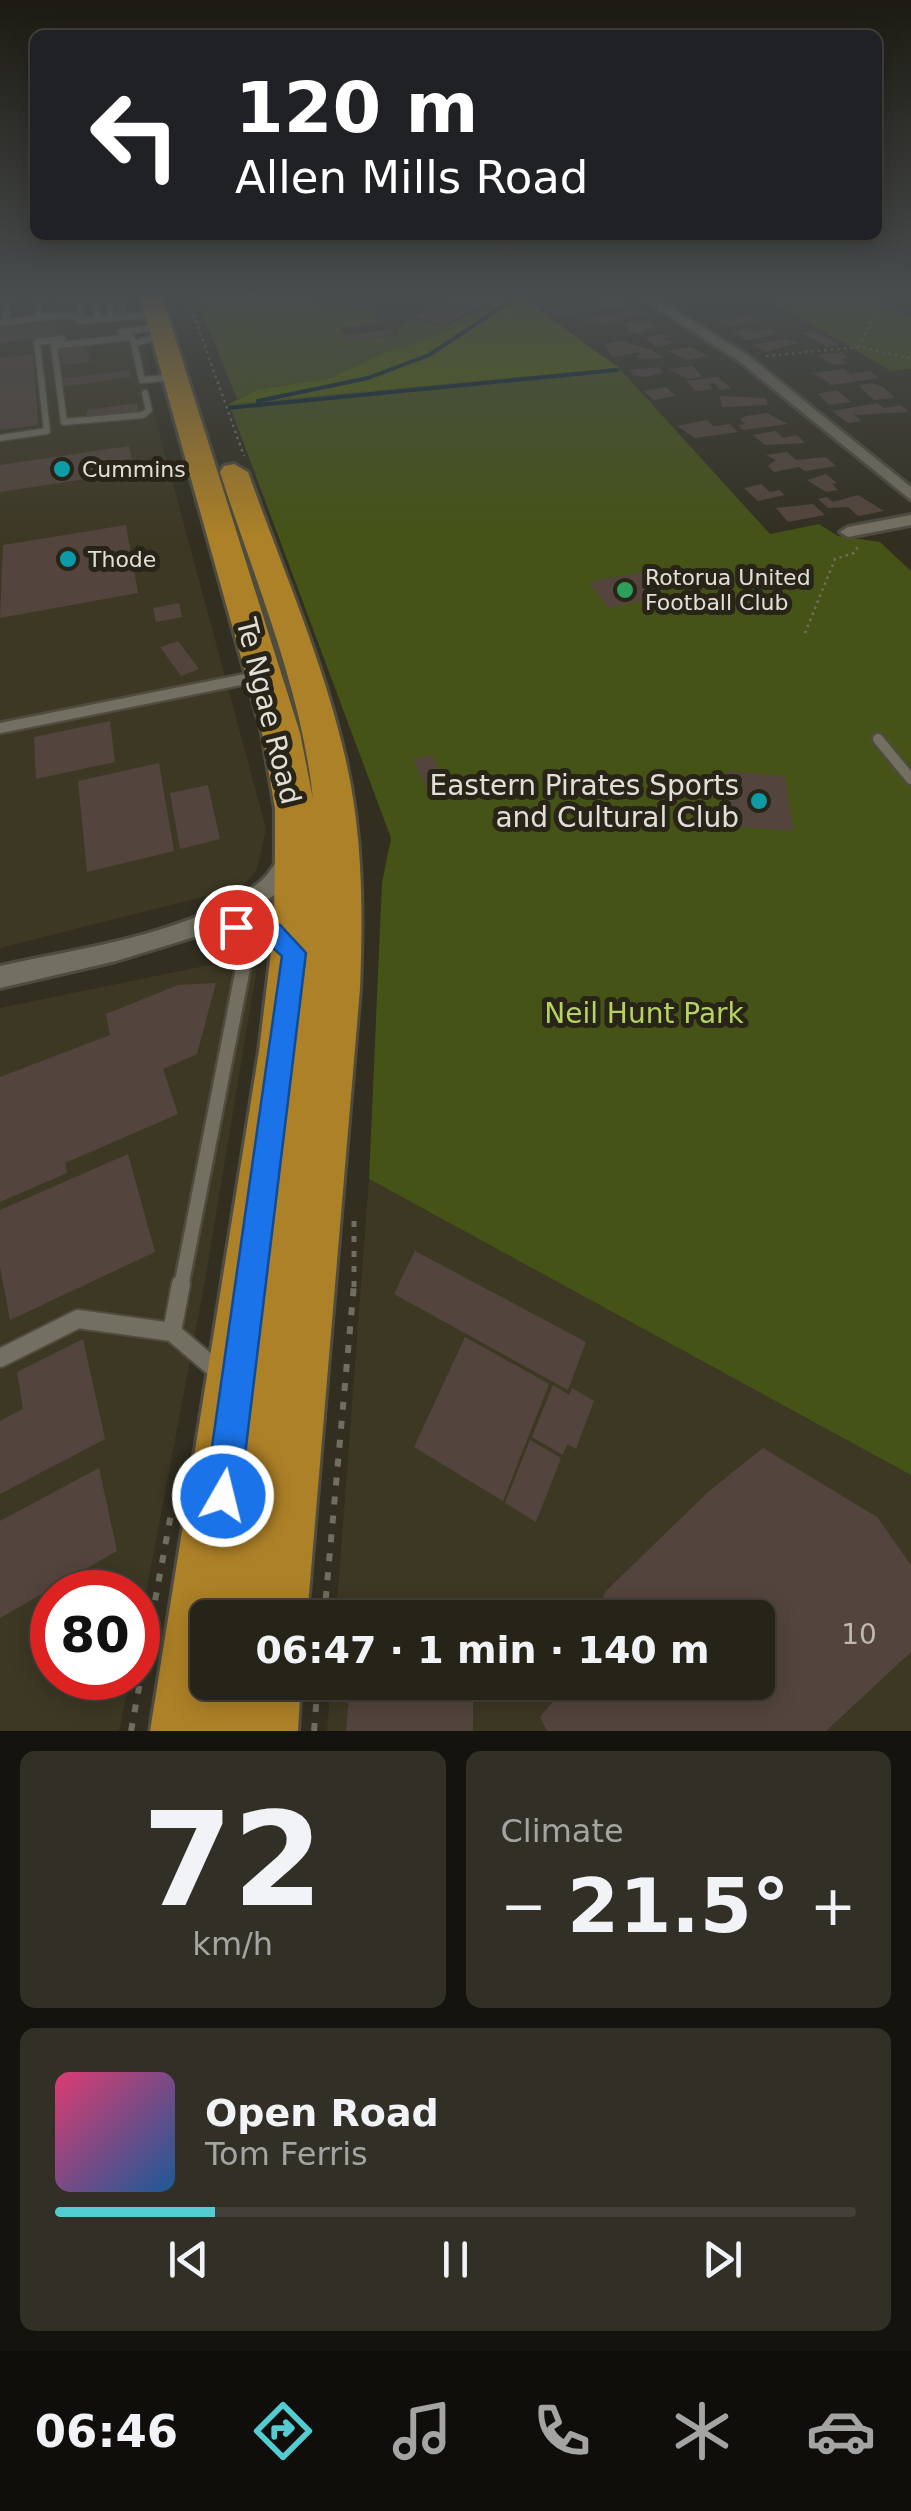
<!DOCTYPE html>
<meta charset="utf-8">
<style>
:root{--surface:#262319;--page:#322f26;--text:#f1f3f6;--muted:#a4a4a2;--line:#424038;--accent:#52ccd0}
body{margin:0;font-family:"DejaVu Sans",sans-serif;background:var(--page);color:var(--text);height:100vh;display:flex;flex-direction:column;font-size:38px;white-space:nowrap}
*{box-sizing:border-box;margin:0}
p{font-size:32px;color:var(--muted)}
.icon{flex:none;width:55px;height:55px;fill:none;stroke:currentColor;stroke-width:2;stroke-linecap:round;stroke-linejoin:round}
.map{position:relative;height:1731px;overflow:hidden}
.panel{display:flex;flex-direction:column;gap:20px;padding:20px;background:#15130e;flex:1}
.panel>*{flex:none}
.hud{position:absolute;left:30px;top:30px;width:852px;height:210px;border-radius:15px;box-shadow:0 5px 25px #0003,0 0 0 2px var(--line);background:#202124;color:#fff;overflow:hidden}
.speed{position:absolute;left:30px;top:1570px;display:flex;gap:20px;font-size:50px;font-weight:700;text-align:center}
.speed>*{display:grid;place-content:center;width:130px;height:130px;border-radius:50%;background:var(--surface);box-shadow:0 5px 25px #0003,0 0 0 2px var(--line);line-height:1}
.speed .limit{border:15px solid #d22;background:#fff;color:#111}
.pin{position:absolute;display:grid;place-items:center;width:85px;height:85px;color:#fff;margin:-42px;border:5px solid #fff;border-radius:50%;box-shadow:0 2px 10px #0007}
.me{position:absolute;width:110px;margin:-55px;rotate:8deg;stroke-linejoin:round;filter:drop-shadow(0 0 8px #0008)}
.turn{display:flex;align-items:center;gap:35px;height:210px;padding:0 40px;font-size:45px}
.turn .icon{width:130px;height:130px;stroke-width:2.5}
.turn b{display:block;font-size:70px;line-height:85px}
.big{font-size:75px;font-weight:800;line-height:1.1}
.panel .card{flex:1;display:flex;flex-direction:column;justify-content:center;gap:15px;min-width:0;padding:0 35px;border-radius:15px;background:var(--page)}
.panel .dial{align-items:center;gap:0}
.dial b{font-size:130px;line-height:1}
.song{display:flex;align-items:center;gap:30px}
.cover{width:120px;height:120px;border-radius:15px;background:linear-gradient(135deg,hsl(340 70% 55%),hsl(210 70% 35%))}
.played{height:10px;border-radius:5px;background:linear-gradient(90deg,var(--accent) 20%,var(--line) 20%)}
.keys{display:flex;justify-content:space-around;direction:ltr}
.heat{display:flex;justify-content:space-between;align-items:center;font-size:55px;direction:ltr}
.panel .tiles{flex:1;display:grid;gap:20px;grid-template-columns:1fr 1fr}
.card:last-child{grid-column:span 2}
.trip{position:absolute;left:190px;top:1600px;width:585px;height:100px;border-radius:15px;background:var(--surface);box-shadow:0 5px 25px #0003,0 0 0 2px var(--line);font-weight:800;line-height:100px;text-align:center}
.tab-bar{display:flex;height:160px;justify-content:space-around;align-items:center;background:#0f0e0a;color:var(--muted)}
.tab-bar .icon{width:70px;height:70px}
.tab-bar .on{color:var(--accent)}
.tab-bar b{font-size:45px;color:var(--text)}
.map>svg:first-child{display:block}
.built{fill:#3d3824}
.green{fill:#455316}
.forest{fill:#546800}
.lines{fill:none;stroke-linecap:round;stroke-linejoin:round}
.stream{stroke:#062133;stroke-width:4}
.building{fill:#53453d}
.lane-far3-casing{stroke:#4e4b3f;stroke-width:9}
.lane-far2-casing{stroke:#4e4b3f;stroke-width:15}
.lane-far1-casing{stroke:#4e4b3f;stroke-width:19}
.lane-casing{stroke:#4e4b3f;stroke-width:22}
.street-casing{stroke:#4e4b3f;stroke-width:6}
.highway-casing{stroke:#4e4b3f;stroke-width:6}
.path-far2{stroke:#706d61;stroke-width:2.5;stroke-dasharray:2.5 4;stroke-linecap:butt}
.path-far1{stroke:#706d61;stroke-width:5;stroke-dasharray:6 9;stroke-linecap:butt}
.path{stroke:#706d61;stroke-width:6;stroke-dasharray:8 11;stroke-linecap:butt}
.lane-far3{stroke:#747061;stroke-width:6}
.lane-far2{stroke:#747061;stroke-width:10}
.lane-far1{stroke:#747061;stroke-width:14}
.lane{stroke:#747061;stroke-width:18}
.street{fill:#747061;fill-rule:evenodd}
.highway{fill:#ad8127;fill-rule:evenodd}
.route{fill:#1a73e8;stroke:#114b97;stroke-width:2.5}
.culture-dot{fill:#0f9aa8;stroke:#282518;stroke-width:4}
.leisure-dot{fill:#2e9e5b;stroke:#282518;stroke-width:4}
.labels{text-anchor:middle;stroke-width:10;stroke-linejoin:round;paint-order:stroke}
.far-poi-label{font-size:22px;fill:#e1dfd7;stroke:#282518;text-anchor:start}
.street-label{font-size:28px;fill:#e1dfd7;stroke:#282518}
.poi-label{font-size:28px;fill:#e1dfd7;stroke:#282518;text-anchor:end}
.park-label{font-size:28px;fill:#b5d35e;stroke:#282518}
.near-number-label{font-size:28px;fill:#beb8b0}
</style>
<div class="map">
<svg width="911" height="1731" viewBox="0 0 911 1731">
<rect width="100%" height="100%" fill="#322f21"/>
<path class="built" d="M0,296H128L150,369L148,391L266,829L257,870L242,887L0,948Z
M259,955L205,1281L138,1636V1592H52V1678H130L119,1731H0V1008Z
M369,1179L911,1475V1731H327L331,1683L758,1682V1618L336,1617Z"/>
<path class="green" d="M195,296H311L316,304L369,307L380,322L341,328L349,341L397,335L398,326L413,319L442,327L491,307L490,301L472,296L502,300L487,316L403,348L396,347L330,378L258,390L237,399Z
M787,296H864L911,319V369L891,371L770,300Z
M619,368L770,534L819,524L838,536L880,542L911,571V1475L369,1179L382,883L391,838L229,404Z"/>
<path class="forest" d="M506,296H520L619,368L229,404L257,390L330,378L396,347L403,348L487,316Z"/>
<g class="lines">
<path class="stream" d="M258,401L368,378L429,355L518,296
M227,408L617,370"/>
</g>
<path class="building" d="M124,296L126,303L71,310L70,300Z
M456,296L489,302L442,326L414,317Z
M604,298L623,299L630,303L599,311L593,307L603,304L596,300Z
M569,304L584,305L591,310L554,317L549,314L553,313L548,310Z
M636,310L644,314L601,325L586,319Z
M749,315L758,320L731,326L717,321Z
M56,321L57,335L0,343V327Z
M636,321L651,322L657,326L639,334L624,329L629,328L623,324Z
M749,328L755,332L770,329L778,333L747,341L732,332Z
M391,329L395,334L349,341L346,335Z
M815,331L831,340L839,345L827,347L803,333Z
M664,334L670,337L661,339L676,343L657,347L644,338Z
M784,339L798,343L765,352L754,345Z
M621,341L652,350L663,358L640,359L635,356L642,355L639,352L613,357L603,345Z
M87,346L90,362L62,365L59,350Z
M691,347L708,356L688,360L667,351Z
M841,352L848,358L841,359L845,364L835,365L816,355Z
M33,354L38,425L0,430V358Z
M693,366L702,377L687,379L669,369Z
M659,367L663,372L647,377L629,375H633L629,370Z
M844,369L851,374L870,371L879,378L832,385L813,373Z
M129,370L131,377L60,387L59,379Z
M717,377L731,388L721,390L714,383L708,384L713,389L696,391L686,381Z
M872,383L883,387L895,398L874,400L858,385Z
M666,387L676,396L654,400L644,391Z
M837,390L851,402L829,405L818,394Z
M720,396L766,398L768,405L722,407Z
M137,403L139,413L83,421L88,410Z
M877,403L884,408L900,405L909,412L854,415L862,421L848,423L832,411Z
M767,413L788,424L743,430L738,425L745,424L740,419L746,416Z
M707,420L713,426L730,424L738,432L695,438L677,426Z
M776,431L783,438L797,435L805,443L765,445L753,435Z
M129,446L132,459L122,460L125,473L0,492V465Z
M787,452L796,460L826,457L836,466L805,471L799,467L774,472L768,466L776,460L766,455Z
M826,474L837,483L832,484L838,490L826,492L807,480Z
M761,484L770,492L779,490L785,495L758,501L744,488Z
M858,495L884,511L858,516L848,507L828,508L818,499L827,497L833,502Z
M813,504L825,515L788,522L776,508Z
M126,525L138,593L0,618L3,545Z
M642,572L662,597L608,608L589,582Z
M179,603L182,617L156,622L153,608Z
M178,641L199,669L181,676L160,647Z
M110,721L115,762L36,779L34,737Z
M432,755L445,782L426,787L413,759Z
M159,763L174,851L87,872L78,781Z
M726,771L785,776L793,831L731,826Z
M208,785L220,839L180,849L170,793Z
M216,983L197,1054L163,1069L178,1114L65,1163L67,1173L0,1202V1077L110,1035L106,1014L178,985Z
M128,1154L155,1252L10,1320L0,1267V1210Z
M415,1251L586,1342L568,1390L394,1294Z
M465,1337L549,1384L503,1501L414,1447Z
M83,1339L105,1439L0,1494V1421L23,1409L17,1372Z
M553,1385L569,1395L572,1388L594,1401L576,1449L567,1444L563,1455L532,1437Z
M530,1440L561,1458L536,1522L505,1503Z
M763,1448L877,1517L911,1565V1652L826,1731H547L540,1717L569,1682H758V1618H597L605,1592L708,1492Z
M99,1468L117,1551L0,1618V1521Z
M349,1696L473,1697V1731H346Z"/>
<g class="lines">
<g class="lane-far3-casing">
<path id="lane-far3" d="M6,296L7,322
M62,296H79L82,321
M93,296L98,318
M107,296L112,316
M119,296L123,314
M39,318L72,315L80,321L157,314
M0,323L39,318L38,296
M121,332L162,327
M134,344L142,380L175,377
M145,393L149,410L143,415L64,422L54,346L131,337L134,344L164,334
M0,438L47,431L37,342L63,339"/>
</g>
<g class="lane-far2-casing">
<path id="lane-far2" d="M0,728L260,676
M878,739L911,779
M224,934L236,940"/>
</g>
<g class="lane-far1-casing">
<path id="lane-far1" d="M181,1287L244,963L235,938"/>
</g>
<g class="lane-casing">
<path id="lane" d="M181,1284L172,1332L219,1372
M0,1358L78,1319L172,1332"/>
</g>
<g class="street-casing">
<path id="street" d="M638,296H652L747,355L911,487V500L739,361Z
M911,515V525L848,537L840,532L848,527Z
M290,852L298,855L301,861L279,892L238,919L271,921L302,915L310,918L314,925L310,932L271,941L204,934L116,961L0,988V966C77,949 161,938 231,901C242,895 255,887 263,879C273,870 276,857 290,852Z"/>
</g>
<g class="highway-casing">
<path id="highway" d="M140,296H162L300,733L313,799C301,686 254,579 220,472L224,466L234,464L248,472C282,568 324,662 346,761C363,836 363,913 360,989L307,1618H208V1682H301L298,1731H150L259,1051L274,927L275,847V809L262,733Z"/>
</g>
<path class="path-far2" d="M187,296L244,456
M859,347L879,306L911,298
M766,356L859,347L911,358
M805,633L835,559L854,553L859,545"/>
<path class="path-far1" d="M354,1287V1216"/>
<path class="path" d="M324,1618L354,1284
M131,1731L171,1514
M314,1731L318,1682"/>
<use href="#lane-far3" class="lane-far3"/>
<use href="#lane-far2" class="lane-far2"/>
<use href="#lane-far1" class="lane-far1"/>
<use href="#lane" class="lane"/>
<use href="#street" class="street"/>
<use href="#highway" class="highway"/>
</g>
<linearGradient id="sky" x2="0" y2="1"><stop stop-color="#1c1a12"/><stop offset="0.55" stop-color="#494d4e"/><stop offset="1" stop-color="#494d4e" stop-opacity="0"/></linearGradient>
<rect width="911" height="538" fill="url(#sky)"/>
<path class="route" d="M236,917L280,925L306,953L240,1496L235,1508L223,1514L210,1508L205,1496L282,956L265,941L228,934L224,927L228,920Z"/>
<g class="culture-dot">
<circle cx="62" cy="469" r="10"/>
<circle cx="68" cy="559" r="10"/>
<circle cx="759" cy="801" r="10"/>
</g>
<circle class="leisure-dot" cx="625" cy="590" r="10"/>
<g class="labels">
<g class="far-poi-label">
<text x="82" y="477">Cummins</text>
<text x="88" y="567">Thode</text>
<text x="645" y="585">Rotorua United<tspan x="645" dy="25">Football Club</tspan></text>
</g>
<g class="street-label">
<text transform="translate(269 711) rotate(76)" y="10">Te Ngae Road</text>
</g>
<g class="poi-label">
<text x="739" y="795">Eastern Pirates Sports<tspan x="739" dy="32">and Cultural Club</tspan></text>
</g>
<g class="park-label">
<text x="644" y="1023">Neil Hunt Park</text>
</g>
<g class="near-number-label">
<text x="859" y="1644">10</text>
</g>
</g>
</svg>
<div class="speed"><div class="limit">80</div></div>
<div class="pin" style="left:236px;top:927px;background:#d93025"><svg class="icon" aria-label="arrive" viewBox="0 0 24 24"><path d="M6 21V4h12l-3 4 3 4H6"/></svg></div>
<svg class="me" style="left:223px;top:1496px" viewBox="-20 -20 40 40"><circle r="17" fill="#1a73e8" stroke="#fff" stroke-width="3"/><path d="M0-11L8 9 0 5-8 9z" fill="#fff"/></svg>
<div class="trip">06:47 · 1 min · 140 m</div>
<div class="hud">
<div class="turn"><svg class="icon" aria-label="left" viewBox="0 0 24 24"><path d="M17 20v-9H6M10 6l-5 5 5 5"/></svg><div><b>120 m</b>Allen Mills Road</div></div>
</div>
</div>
<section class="panel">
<div class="tiles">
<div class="card dial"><b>72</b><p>km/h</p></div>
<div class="card"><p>Climate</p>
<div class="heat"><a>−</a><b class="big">21.5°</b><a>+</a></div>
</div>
<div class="card">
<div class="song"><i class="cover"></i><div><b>Open Road</b><p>Tom Ferris</p></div></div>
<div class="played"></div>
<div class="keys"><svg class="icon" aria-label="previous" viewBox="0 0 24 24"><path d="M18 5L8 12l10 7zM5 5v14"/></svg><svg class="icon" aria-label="pause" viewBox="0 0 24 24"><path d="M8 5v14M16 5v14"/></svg><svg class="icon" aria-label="next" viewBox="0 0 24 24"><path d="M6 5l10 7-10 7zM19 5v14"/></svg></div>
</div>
</div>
</section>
<nav class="tab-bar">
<b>06:46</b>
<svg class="icon on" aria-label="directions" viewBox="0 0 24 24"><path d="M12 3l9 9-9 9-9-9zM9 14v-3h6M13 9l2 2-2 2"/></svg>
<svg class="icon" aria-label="music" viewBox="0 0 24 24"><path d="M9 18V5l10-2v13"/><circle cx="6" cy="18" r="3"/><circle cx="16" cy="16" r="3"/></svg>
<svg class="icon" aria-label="phone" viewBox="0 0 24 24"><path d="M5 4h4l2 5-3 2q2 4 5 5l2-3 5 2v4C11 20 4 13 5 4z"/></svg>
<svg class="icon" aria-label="climate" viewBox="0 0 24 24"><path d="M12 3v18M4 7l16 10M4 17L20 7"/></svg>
<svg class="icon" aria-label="car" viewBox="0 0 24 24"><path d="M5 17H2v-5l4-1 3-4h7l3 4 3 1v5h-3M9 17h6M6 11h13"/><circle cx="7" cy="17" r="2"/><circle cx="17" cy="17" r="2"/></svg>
</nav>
